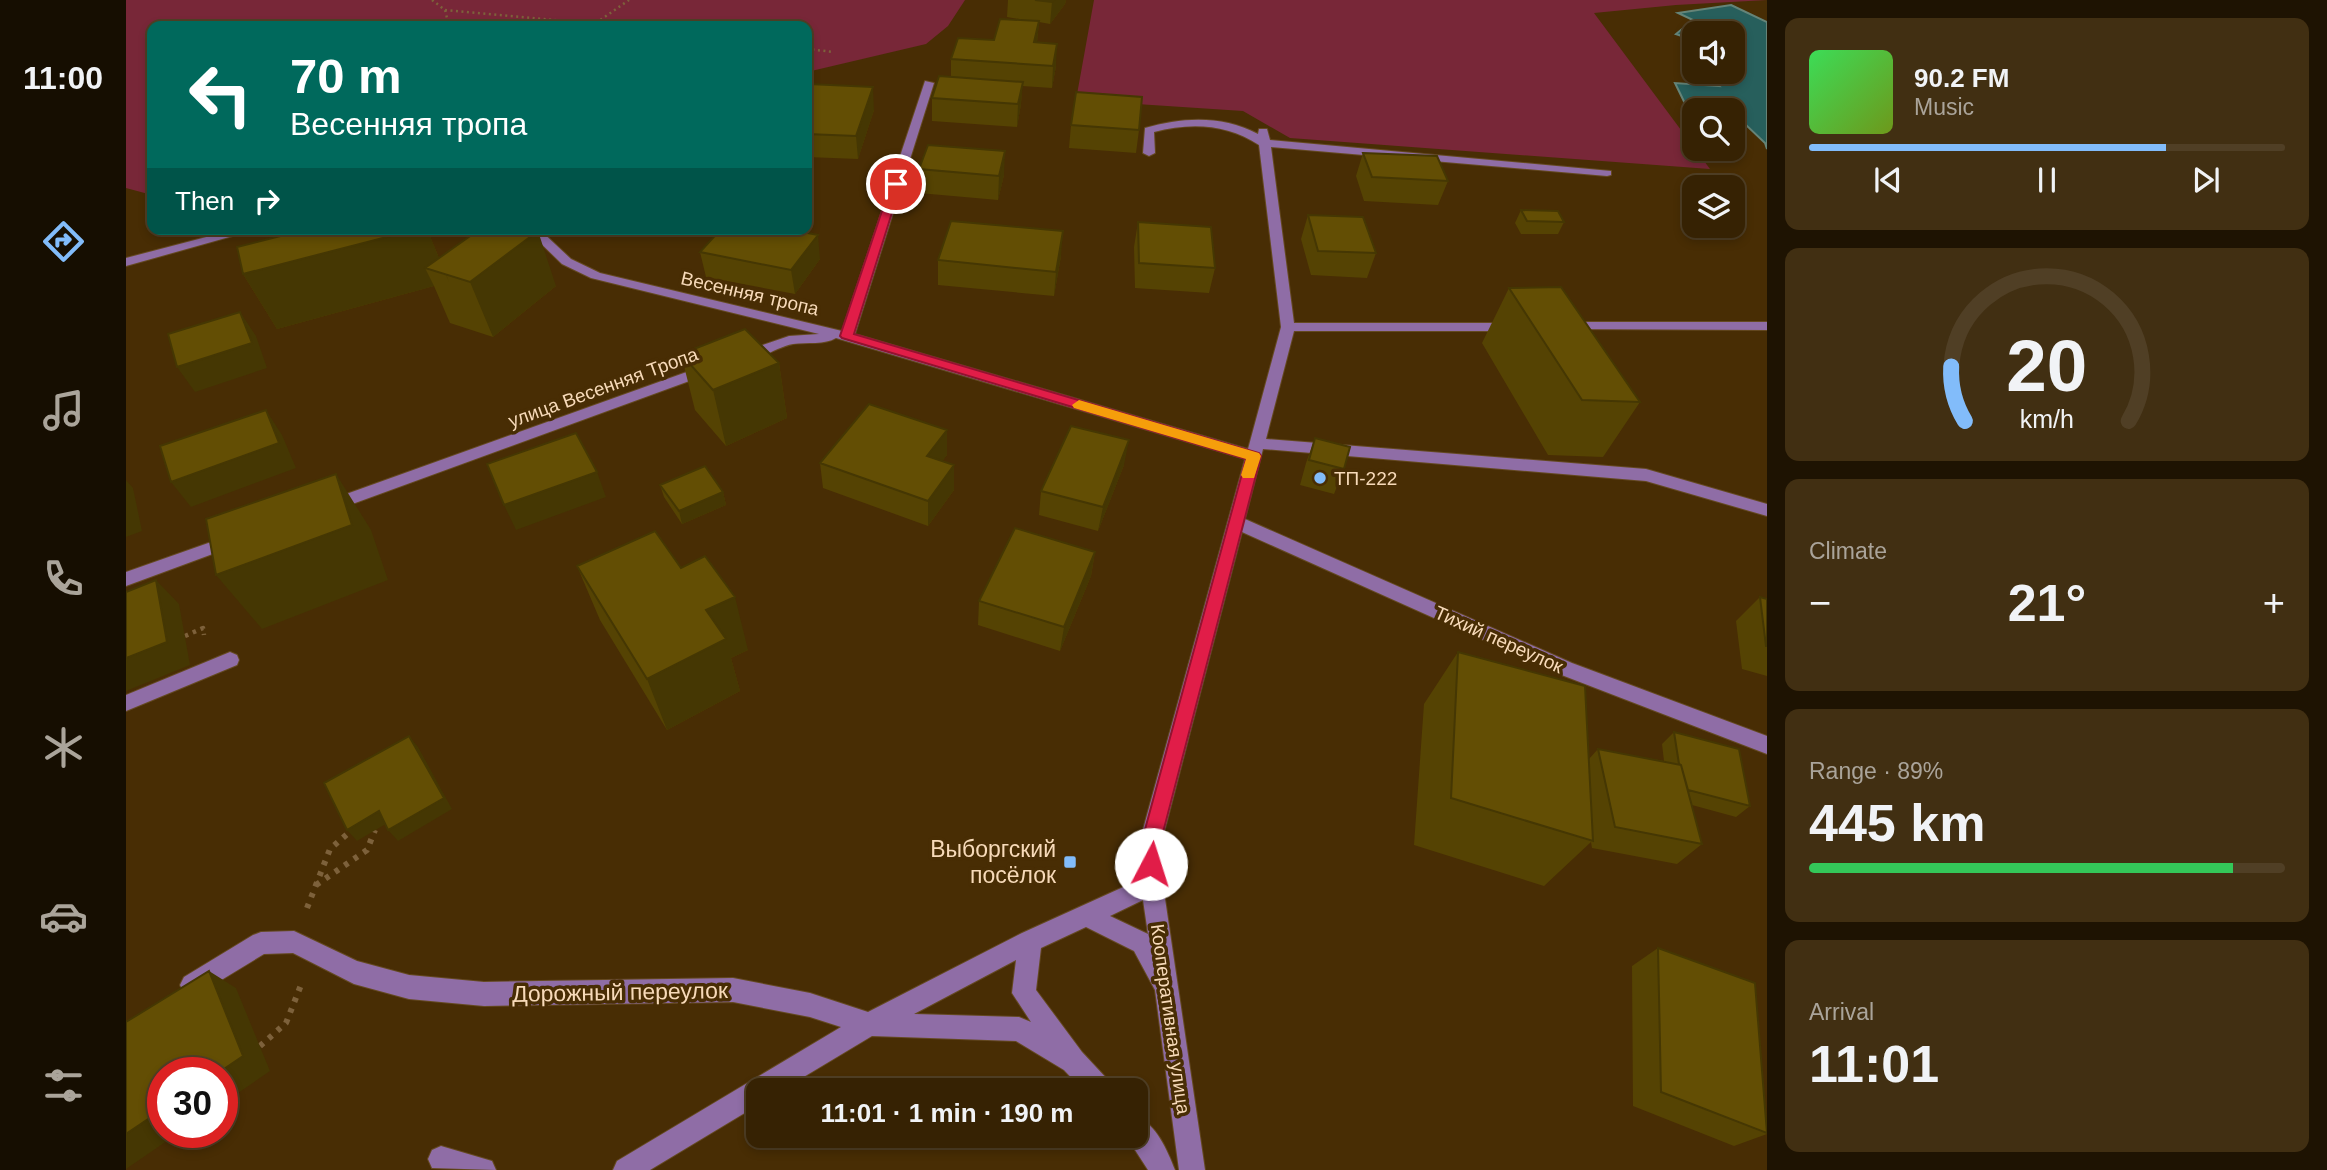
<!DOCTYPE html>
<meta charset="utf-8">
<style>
:root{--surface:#362203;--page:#412f12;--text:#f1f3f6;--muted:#aaa49a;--line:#503f25;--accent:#82bcfa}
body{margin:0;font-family:Arial,sans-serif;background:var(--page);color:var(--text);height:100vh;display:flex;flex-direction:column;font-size:26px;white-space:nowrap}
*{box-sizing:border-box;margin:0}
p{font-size:23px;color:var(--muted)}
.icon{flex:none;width:38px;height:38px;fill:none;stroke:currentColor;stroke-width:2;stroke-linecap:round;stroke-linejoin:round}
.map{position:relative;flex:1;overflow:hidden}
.details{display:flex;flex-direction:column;gap:18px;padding:18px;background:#1e1302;width:560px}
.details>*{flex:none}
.hud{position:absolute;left:21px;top:21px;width:665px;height:214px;border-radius:14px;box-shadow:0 4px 10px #0003,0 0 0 2px var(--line);background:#00695c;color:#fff;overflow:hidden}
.buttons{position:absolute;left:1556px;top:21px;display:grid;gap:14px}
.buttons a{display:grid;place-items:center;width:63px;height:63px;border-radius:14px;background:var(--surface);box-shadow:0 4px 10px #0003,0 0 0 2px var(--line);font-size:35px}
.speed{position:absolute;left:21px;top:1057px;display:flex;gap:14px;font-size:35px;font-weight:700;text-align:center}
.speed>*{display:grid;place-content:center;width:91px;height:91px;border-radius:50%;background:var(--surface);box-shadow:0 4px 10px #0003,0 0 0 2px var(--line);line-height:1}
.speed .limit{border:10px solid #d22;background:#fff;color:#111}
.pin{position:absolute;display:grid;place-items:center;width:60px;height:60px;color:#fff;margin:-30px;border:4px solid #fff;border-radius:50%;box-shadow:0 2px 7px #0007}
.me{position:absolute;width:77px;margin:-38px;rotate:5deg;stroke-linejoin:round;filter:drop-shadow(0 0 5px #0008)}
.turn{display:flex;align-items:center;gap:24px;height:147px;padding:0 28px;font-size:32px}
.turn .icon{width:91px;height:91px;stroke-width:2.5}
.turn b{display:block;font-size:49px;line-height:60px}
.then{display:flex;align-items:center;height:66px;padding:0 28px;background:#0003;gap:14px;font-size:26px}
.big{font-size:52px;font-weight:700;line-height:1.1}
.details .widget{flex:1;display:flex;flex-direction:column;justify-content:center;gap:10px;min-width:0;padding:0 24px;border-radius:14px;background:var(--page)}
.details .dial{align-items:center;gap:0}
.dial svg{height:182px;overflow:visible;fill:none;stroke:var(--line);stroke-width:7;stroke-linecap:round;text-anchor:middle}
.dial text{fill:var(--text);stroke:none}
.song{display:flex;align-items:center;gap:21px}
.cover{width:84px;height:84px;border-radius:10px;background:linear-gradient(135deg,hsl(130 70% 55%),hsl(80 70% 35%))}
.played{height:7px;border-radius:4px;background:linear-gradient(90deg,var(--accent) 75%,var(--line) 75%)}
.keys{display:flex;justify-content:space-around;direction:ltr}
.heat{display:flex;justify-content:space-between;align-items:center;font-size:38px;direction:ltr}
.charge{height:10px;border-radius:5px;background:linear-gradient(90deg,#34c759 89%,var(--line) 0)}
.trip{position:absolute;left:620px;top:1078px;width:402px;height:70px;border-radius:14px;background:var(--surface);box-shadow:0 4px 10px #0003,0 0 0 2px var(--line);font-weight:700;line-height:70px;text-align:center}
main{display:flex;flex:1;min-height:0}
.menu{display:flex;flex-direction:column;width:126px;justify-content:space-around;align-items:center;background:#160e01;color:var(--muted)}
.menu .icon{width:49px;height:49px}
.menu .on{color:var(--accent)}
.menu b{font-size:32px;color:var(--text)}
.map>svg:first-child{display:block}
.green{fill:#782738}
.water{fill:#275f5c;stroke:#658478;stroke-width:2}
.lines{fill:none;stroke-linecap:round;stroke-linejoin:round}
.minor-casing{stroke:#644921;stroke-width:2}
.path-far2{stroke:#7d613b;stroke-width:2.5;stroke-dasharray:2 3.5;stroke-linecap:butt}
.path-far1{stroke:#7d613b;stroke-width:4.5;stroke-dasharray:3.5 5;stroke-linecap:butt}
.path{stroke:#7d613b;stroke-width:6;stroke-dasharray:4.5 7;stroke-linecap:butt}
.minor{fill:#8f6da6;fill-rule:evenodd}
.wall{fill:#554303}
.shaded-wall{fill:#453703}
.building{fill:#634e04;stroke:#453703;stroke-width:2}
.route{fill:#e11d48;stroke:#92132f;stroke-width:2}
.slow{fill:#f59e0b}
.poi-dot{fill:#82bcfa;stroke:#482d04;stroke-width:2.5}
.labels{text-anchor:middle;stroke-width:7;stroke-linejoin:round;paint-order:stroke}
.street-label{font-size:19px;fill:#f7dab9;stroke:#482d04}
.poi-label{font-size:19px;fill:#f7dab9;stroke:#482d04;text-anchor:start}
.near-poi-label{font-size:23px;fill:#f7dab9;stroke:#482d04;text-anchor:end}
.near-street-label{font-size:23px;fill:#f7dab9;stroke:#482d04}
</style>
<main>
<nav class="menu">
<b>11:00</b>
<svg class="icon on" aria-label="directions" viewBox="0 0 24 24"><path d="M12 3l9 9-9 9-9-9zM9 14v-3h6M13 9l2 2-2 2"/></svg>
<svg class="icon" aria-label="music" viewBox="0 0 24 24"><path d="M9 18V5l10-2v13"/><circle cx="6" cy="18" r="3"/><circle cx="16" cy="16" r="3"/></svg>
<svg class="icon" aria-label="phone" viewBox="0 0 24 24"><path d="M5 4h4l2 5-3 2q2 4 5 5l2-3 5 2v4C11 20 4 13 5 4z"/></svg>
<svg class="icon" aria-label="climate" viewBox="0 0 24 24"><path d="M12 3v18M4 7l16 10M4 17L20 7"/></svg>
<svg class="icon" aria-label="car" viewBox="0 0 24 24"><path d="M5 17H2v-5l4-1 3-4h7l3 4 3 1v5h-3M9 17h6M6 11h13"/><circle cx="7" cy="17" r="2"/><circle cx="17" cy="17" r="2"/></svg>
<svg class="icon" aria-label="filters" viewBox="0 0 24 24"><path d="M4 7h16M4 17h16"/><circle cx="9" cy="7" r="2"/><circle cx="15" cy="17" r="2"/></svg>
</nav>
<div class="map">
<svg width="1641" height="1170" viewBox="0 0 1641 1170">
<rect width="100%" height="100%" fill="#482d04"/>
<path class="green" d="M0,0H839L822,26L800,44L681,72V26H26V195L0,188Z
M968,0H1641L1550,5L1468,13L1584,169L1164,138L1117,111L950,100Z"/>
<path class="water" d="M1605,5L1641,22V149L1639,143L1618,123L1607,125L1606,110H1568V122L1549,83L1593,86L1577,72H1606V33H1568V40L1550,34L1567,20L1552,13Z"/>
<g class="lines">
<g class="minor-casing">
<path id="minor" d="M799,81L808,83L729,334L1122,449L1155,327L1133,145C1101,124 1065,122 1028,132L1029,153L1023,156L1017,153L1019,128C1057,117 1096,115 1132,134L1133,129H1141L1144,140L1485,171V175L1481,176L1145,147L1168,323H1386L1393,327L1386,331H1168L1140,439L1520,469L1641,504V516L1520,481L1137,449L1119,519L1446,663L1641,736V754L1433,674L1116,532L1035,844L1037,885L1079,1170H1053L1029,990L1008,951L960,927L915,948L910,990L956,1052L983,1081L986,1090H957L938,1070L890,1041L746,1036L656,1090H632V1105L524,1170H487L491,1161L715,1027L684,1017L607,1002L358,1006L283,999L228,984L167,953L138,954L74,993L66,997L58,993L54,985L58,977L127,935L135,932L168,931L231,961L283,975L358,982L607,978L684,993L742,1012L896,933L1015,879L1013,844L1119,459L710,338C699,345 681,342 667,344C650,347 631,363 614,359V353L663,336L693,334L465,278L436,264L400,229H413L445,259L474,273L716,331ZM1017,900L1022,934L984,916ZM890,960L886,993L905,1022L893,1017L788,1014Z
M111,229H132L0,266V258Z
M1438,322H1641V330L1433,329L1431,326Z
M583,364L588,366L590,369L588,372L210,510H198L196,506L198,502Z
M105,535L113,541L111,545L0,586V572Z
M104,652L111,655L113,660L111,665L0,711V695Z
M1010,1116C1031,1125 1041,1150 1049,1170H1022L1000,1136H1010Z
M315,1146L366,1161L370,1170L306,1168L302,1159L306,1150Z"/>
</g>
<path class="path-far2" d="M306,0L319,10L323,26
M319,10L495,26
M470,23L503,0
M681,49L708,52"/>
<path class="path-far1" d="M59,636L77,628L78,635"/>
<path class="path" d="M190,885L241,850L249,830
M181,908L204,849L226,830
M134,1046L160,1023L175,985"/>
<use href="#minor" class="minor"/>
</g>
<path class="wall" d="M882,0H940L939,4L924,24L913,22L911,42L930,66L926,88L896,86L895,104L891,127L806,121V98L825,77V59L868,40L904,21L881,17Z
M681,90L748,110L732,159L681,157Z
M945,125L1013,130L1010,153L943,148Z
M1237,153L1322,181L1312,205L1238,201L1230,176Z
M793,169L878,175L872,200L793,193Z
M1395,210L1438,222L1432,234H1395L1389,223Z
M1182,215L1250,253L1241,278L1185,275L1175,239Z
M1012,222L1089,268L1083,293L1009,288L1008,247Z
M182,229H301L313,258L430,286L367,337L324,323L308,286L151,329L117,274Z
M574,252L694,259L669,294L580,277Z
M935,256L928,296L812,285V260Z
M1383,288L1514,402L1477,457L1422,455L1356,343Z
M555,354L653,363L661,418L600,446L569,410Z
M1189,438L1218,469L1208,494L1174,485L1180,463Z
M821,455L816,461L828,465V490L802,526L697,488L694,463Z
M998,465L972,531L913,515L915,491Z
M534,485L597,492L600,505L556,524L538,497Z
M969,552L965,576L934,651L852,625L853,601Z
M451,566L555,568L622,650L605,658L614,691L541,730L474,620Z
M1634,597L1641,599V676L1616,669L1610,621Z
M1332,652L1463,759L1472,749L1538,761L1536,744L1548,732L1624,806L1610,817L1566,805L1576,844L1551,864L1466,848L1465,842L1418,886L1288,845L1298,704Z
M1532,948L1641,1134L1608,1146L1507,1106L1506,966Z"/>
<path class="shaded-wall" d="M928,0H940L939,4L924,24L926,2Z
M913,21L911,43L908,42Z
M931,44L930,66L926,88L927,66Z
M897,82L895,104L891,127L892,104Z
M747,87L748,110L732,159L730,136Z
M879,151L878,175L872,200L873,176Z
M292,229H301L323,282L320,274L299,268L308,286L151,329L117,274Z
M412,231L430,286L367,337L344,282Z
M937,231L935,256L928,296L930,272Z
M692,235L694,259L669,294L665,270Z
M114,312L130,336L141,368L69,392L51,367Z
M653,363L661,418L600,446L587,390Z
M140,410L156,435L170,468L65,507L45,482Z
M821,430V455L802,480L801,456Z
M1003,440L998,465L972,531L977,507Z
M828,465V490L802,526V501Z
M471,472L480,497L390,530L378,505Z
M210,474L245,530L262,580L136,629L90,575Z
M0,480L7,488L16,531L0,537Z
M597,492L600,505L556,524L553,511Z
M969,552L965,576L934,651L938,627Z
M30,580L53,604L64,665L0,691V658Z
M609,597L622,650L605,658L614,691L541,730L521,679L580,610Z
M283,736L292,747L326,809L272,841L262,830Z
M253,811L263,822L231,841L221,830Z
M83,971L110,988L144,1071L96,1104V1073H92Z
M37,1109V1132H54L0,1169V1134Z"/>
<path class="building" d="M909,0H928L926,2Z
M874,19L913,21L908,42L931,44L927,66L825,59L832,38L868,40Z
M813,76L897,82L892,104L806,98Z
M683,84L747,87L730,136L681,134V90Z
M950,92L1016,97L1013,130L945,125Z
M802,145L879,151L873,176L793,169Z
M1237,153L1311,156L1322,181L1246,177Z
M1395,210L1432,211L1438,222L1401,221Z
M1182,215L1237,217L1250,253L1192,251Z
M825,221L937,231L930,272L812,260Z
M1012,222L1085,227L1089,268L1013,263Z
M182,229H292L117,274L111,247Z
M354,229H405L412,231L344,282L299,268Z
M595,229H661L692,235L665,270L574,252Z
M1435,287L1514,402L1456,400L1383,288Z
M114,312L126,343L51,367L42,334Z
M619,329L653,363L587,390L555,354Z
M743,404L821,430L801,456L828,465L802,501L694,463Z
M140,410L153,443L45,482L34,446Z
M945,426L1003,440L977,507L915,491Z
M450,433L471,472L378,505L361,464Z
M1189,438L1224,447L1218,469L1183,460Z
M579,466L597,492L553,511L534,485Z
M210,474L226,525L90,575L80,519Z
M889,528L969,552L938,627L853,601Z
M529,531L555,568L579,556L609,597L580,610L600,639L521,679L451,566Z
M30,580L41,642L0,658V592Z
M1634,597L1641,599V646H1640Z
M1332,652L1459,686L1467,841L1325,798Z
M1548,732L1613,749L1624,806L1562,790L1555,765L1553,764Z
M283,736L318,798L262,830L253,811L221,830L198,783Z
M1472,749L1555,765L1576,844L1489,827Z
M1532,948L1629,983L1641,1133L1535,1092Z
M83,971L117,1056L92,1073H37V1109L0,1134V1022Z"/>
<path class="route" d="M770,181L775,184L728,334L1133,453L1135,456L1034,844L1035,864L1032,871L1025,873L1018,871L1015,844L1120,459L716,338L714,336L765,184Z"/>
<path class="slow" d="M953,400L1133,453L1135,456L1128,478H1117L1115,475L1120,459L948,408L946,405Z"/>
<g class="poi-dot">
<circle cx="1194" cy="478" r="7"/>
<rect x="937" y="855" width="14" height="14" rx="3.5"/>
</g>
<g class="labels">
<g class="street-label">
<text transform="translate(624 293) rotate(13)" y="7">Весенняя тропа</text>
<text transform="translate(477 387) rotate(-20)" y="7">улица Весенняя Тропа</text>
<text transform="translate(1373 639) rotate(24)" y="7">Тихий переулок</text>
<text transform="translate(1045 1019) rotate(82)" y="7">Кооперативная улица</text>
</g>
<g class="poi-label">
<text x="1208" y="485">ТП-222</text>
</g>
<g class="near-poi-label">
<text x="930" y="857">Выборгский<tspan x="930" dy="26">посёлок</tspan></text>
</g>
<g class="near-street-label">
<text transform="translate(494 992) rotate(-1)" y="8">Дорожный переулок</text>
</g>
</g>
</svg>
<div class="buttons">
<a><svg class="icon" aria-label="sound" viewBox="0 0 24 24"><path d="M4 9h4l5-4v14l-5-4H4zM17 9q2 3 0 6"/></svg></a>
<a><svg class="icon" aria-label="search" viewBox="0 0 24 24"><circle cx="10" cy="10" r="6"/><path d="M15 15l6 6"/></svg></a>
<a><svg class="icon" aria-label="layers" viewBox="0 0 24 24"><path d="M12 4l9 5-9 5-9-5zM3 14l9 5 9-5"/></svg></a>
</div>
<div class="speed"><div class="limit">30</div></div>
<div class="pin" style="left:770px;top:184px;background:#d93025"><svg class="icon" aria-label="arrive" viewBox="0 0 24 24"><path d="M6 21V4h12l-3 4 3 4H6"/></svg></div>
<svg class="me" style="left:1025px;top:864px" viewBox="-20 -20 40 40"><circle r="19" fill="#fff"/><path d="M0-13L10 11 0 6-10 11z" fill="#e11d48"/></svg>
<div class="trip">11:01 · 1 min · 190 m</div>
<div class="hud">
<div class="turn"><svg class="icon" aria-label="left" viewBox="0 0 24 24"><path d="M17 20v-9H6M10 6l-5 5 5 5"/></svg><div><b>70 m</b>Весенняя тропа</div></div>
<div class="then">Then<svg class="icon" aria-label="right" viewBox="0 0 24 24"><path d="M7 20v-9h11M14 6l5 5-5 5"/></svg></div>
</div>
</div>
<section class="details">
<div class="widget">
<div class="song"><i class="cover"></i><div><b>90.2 FM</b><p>Music</p></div></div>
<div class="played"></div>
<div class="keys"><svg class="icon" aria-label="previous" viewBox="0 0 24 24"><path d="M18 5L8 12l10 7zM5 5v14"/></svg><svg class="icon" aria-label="pause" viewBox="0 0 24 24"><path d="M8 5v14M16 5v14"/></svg><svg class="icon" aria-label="next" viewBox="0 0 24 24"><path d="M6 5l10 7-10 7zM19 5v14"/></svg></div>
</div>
<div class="widget dial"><svg viewBox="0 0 100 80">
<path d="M14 69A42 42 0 1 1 86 69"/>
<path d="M14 69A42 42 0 0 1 8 45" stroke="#82bcfa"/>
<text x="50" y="56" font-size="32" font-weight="700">20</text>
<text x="50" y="72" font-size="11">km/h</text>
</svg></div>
<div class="widget"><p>Climate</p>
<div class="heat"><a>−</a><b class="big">21°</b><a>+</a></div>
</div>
<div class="widget"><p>Range · 89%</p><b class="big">445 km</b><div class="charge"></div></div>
<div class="widget"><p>Arrival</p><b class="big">11:01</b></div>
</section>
</main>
